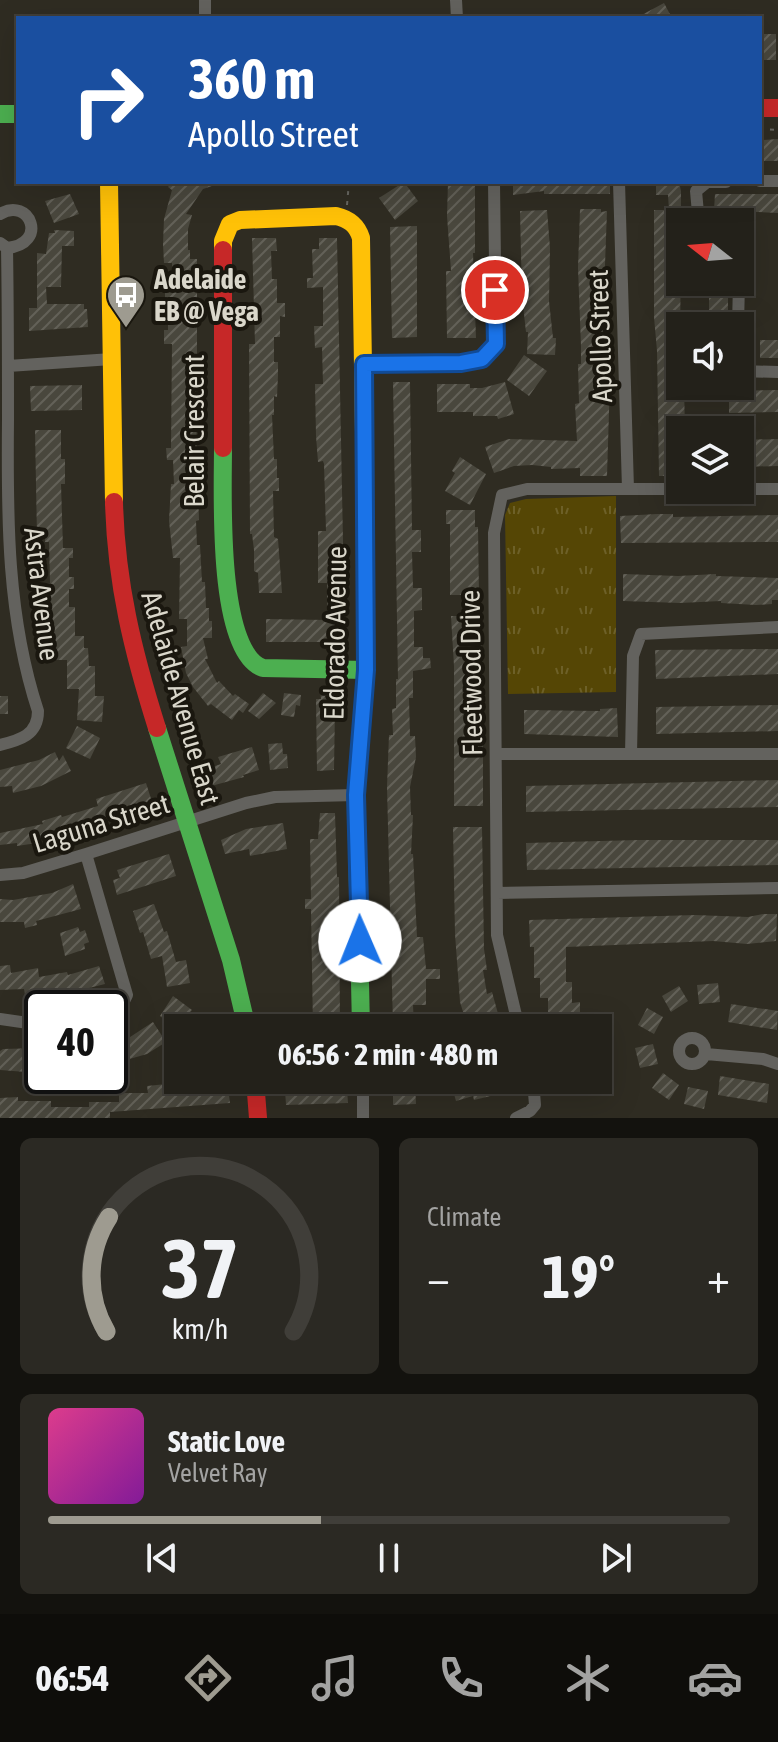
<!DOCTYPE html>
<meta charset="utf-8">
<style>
:root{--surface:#23211a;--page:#2b2923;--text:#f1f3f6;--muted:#a3a3a2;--line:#403e39;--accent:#9e9b90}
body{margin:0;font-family:"Asap Condensed",sans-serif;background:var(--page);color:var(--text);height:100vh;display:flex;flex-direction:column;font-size:30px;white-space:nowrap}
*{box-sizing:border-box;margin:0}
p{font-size:26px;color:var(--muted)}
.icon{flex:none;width:44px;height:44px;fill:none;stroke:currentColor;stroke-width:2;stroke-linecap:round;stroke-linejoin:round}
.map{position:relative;height:1118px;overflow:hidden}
.drawer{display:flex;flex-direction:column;gap:20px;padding:20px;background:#13120e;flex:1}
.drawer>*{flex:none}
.guide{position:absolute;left:16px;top:16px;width:746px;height:168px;border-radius:0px;box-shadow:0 8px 32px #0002,0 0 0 2px var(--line);background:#1a4fa0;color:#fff;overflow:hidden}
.needle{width:52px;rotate:287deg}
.tools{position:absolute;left:666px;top:208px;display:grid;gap:16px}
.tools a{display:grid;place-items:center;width:88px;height:88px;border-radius:0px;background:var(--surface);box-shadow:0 8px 32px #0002,0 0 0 2px var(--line);font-size:40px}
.speed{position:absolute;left:24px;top:990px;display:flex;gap:16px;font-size:40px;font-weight:700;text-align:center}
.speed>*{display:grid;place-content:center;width:104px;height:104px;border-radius:50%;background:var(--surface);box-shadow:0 8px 32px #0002,0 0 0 2px var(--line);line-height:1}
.speed .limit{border:4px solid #111;border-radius:12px;background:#fff;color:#111}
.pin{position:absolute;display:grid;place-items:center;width:68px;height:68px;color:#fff;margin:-34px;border:4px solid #fff;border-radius:50%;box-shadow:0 2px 8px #0007}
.me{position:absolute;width:88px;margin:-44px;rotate:359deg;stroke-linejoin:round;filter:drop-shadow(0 0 6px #0008)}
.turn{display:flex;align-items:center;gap:28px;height:168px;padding:0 40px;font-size:36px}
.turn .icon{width:104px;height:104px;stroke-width:2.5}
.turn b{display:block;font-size:56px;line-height:68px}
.big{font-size:60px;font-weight:700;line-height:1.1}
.drawer .tile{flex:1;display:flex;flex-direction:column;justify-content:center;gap:12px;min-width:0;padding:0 28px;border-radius:12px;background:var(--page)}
.drawer .dial{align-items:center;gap:0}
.dial svg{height:208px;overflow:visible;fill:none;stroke:var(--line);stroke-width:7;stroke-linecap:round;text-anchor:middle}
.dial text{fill:var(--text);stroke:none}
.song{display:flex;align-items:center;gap:24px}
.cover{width:96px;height:96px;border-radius:12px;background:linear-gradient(135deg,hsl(330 70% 55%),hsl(290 70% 35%))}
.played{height:8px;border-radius:4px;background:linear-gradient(90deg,var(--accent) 40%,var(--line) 40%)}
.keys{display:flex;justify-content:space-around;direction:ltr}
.heat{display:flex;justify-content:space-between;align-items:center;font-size:44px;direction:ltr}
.drawer .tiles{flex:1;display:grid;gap:20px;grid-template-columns:1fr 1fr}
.tile:last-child{grid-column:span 2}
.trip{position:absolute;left:164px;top:1014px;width:448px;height:80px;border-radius:0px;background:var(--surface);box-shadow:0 8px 32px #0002,0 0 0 2px var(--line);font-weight:700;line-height:80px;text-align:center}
.tab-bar{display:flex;height:128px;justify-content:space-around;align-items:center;background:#0e0d0a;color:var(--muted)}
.tab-bar .icon{width:56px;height:56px}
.tab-bar .on{color:var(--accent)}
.tab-bar b{font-size:36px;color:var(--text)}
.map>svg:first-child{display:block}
.park{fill:url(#park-tufts)}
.building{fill:url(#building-hatch)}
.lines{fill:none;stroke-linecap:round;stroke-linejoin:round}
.path{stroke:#676661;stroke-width:2;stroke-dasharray:4 6;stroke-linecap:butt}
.street{stroke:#63625e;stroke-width:12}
.fast{stroke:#4caf50;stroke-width:18}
.slow{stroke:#ffc107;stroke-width:18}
.jam{stroke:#c62828;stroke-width:18}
.route-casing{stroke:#114b97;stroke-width:20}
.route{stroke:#1a73e8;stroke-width:14}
.labels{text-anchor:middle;stroke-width:8;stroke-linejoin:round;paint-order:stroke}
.poi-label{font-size:28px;font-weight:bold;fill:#dad7cb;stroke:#1a170f;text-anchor:start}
.street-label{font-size:28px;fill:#dad7cb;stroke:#1a170f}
</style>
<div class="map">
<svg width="778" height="1118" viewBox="0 0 778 1118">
<defs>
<pattern id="park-tufts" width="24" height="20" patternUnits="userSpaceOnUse" patternTransform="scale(2)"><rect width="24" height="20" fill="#554605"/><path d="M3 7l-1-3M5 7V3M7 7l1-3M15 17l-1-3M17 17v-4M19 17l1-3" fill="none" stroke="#6d6028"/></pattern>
<pattern id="building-hatch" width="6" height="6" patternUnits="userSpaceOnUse" patternTransform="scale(2)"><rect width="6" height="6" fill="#49473d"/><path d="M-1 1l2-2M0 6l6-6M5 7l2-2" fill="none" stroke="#636158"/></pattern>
</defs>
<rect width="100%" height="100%" fill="#2f2c22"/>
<path class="park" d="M616,496V692L508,694L505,515L510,503L526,499Z"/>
<path class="building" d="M664,3L672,18H636Z
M760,34H776V60H761Z
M778,139V161H763V140Z
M172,182L221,183L203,189L186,214L192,215L188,229V250H190V259H197V379H195L199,520L196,521L197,545H200L202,582H205L206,608H209V621H212V638H203L208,659H205L217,683L219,681L233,696L235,694L249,704L243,713L239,710L232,720L211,704L208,706L193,687L186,673L181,647L187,646V619H179L180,558H173L169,521L171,484H174L173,460H167L166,448H171L172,344H164V330H168V305H165V291H172V263H164L163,244L164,219L172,190L168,187Z
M404,182L418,201L395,220L379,198Z
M448,182H475V253H473L476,338H447L446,271H451L447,216Z
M513,182H610V194H544V191L513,195Z
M656,182H679L681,191L680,386H684L685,430H680V476H659L657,351L654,317V210H669L668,195H656Z
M70,194L79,214L54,223L45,201Z
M715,194H778V213L714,210Z
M580,209H601V212L607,211L605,265L610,380L607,476H580V468L551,469V467L532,465L514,466L494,473L485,447L509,439L577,441L575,404L579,403L578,364H581V346L578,268Z
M547,210L550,248L549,301L553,338H556L555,355L527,354L528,332H526L522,297L520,211Z
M417,226V337L392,338L390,227Z
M54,230L74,231V246H62L61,287H46L47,304H84V309H87L88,327L29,331V308H37V253L46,254L49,233H55Z
M252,238H276L277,251H271L272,279H277V303H285V317L280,316V337H274V362H278V375L277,397L274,396V415H272L274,459H277V478H279V491H273L274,537L278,539L282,593H259L258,573L254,571V550L252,534H250L249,344H255Z
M319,238H337L345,642H266V619L327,620V583H318V531H326L324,464L323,461L318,462L316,436L315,384H323L322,347L315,348L314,326H323V287L307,288V278H313L312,249H319Z
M709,282H728V326H709Z
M760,340H778V358H760Z
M524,355L547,371L529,396L507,380Z
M393,382H410L412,530H421V552H412L413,588H422V610L414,611V647H423V658H430L431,668L413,671V698H409L410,736H415L416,757L410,787L411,815H413L411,854H413L417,937H423L426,969H440V979H426V1005H413L414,1026H393L387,787L389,735H393L392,709L396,708V679H398Z
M505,382L514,414L498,419L497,416H473V412H437V384H470V388H482Z
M82,385V410L31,411L30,386Z
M778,390V412L729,413V391Z
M35,430H61V459H65V484H61L63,548H73V558H69V577H74V589H69V607H75V636H84V648H88L89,666H95V696H104L102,722L77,720L79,689H67V660H54L53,630H46L43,583H50L49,542H45V537H37Z
M778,439V466L740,467V440Z
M460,457L486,474L470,505L445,491L455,473L452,471Z
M446,510H475V527H478L479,595H450V524H446Z
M657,514H673V517L778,515V542L621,543L620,516Z
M623,574L678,576L716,574V576L778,578V600H772V604L756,605L721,603V601L680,603L623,601Z
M451,616H480L483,669V806H454V666Z
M778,649V674L656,679L655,650Z
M320,689H338V708H335L334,770L317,771L316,699H321Z
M263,693L276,703L259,719L248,711Z
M284,693L301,695L300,706L296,705L294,717L281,715Z
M0,696H8V714H0Z
M778,705V731L656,734V707Z
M617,708L618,737L524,734V710L600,711V709Z
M77,726L100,738L90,759L66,748Z
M282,743L283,754H287L288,768L270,770L268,744Z
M252,747L259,770L243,775L244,777L204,788L200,774L213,771L212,767L221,764L218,757Z
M55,752L59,761L63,755L71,771L41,786L13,793L12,786L0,787V770L39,760Z
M778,780V807L526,812V786Z
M146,783L153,805L76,830L75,828L36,841L37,843L17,846V843L0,845V833L43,824L42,821L61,815L62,817L98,806L96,799Z
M320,813H335L337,877H339L340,1028H313L311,909H305V899H311L310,839H318Z
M283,823L287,849L250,856L249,849L225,854L221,840L246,829Z
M453,827H482L484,949L487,970H483L487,994L492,992L502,1028H468L460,1002L455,934Z
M638,840H778V865L527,870L526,843Z
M169,854L176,876L117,895L113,880L120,878L117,870Z
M73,884L81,909L36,921L37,925L25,928L24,922H0V899L13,900L52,893Z
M154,904L164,932L167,931L176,962L186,960L190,983L167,987L162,956L151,959L143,932L140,933L133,911Z
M763,914H777L776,941L747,944L713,941L566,947V982H572V1003L580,1002V1028H553L552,1019H548V998H540V978H534V947H530L529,920L695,915L748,917Z
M78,927L80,932L85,930L89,942L84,944L85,949L65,956L60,933Z
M10,965L11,973L38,968L39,977L67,972L68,975L99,966L105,984L49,998L48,991L25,995L24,989L0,990V966Z
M718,983L720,1002L699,1004L697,985Z
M679,986L688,1001L671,1012L662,996Z
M173,996L192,1010L177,1029L160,1016Z
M731,1004L778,1011L777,1030L728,1022Z
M647,1008L663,1017L654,1034L638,1025Z
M153,1022L166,1042L147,1054L112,1064L110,1040L126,1035L127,1039Z
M653,1044L658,1064L640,1068L635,1048Z
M39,1048V1073L0,1070V1051L3,1049Z
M663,1073L679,1085L669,1100L652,1088Z
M720,1076L769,1084L767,1103L718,1095Z
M227,1080L230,1103L110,1112V1118H0V1098L18,1097V1101H51V1107H89V1102H119V1093H148L147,1086L176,1083V1081Z
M311,1080H325V1090L347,1089L348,1103L286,1105L285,1090L311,1089Z
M393,1080H415L416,1104L393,1105Z
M450,1080H522L524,1088L474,1100L473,1096L456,1101Z
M575,1080H607V1095L575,1096Z
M688,1087L708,1091L704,1109L684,1104Z"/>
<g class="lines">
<path class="path" d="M760,129L778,130
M347,205L349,182"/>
<path class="street" d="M205,0V18
M456,0L457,18
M760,181H778
M619,182L628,489
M726,182H707L696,191L698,213L706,219L739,220V222
M0,214C30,196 49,244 7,248L0,243
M738,326L739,282
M364,364L461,363L482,359L496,344L494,182
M8,366L112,359
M740,371L778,372
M740,489H778
M0,745C20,740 38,735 38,711C7,617 7,518 8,420C8,363 8,306 7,248
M496,754H778
M631,754L633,656L641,634L778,627
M86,854L127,995L121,1007L110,1015
M0,875L23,873L86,854L246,803L275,797L356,795
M497,893L778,888
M0,1019L42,1025
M519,1028L497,935L494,533L502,495L527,489H680
M679 1051a13 13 0 1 1 26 0a13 13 0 1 1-26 0Z
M706,1054L763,1059L778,1064
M363,1080V1118
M516,1118L530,1111L535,1105L533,1080"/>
<path class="fast" d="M0,114H18
M223,448C223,491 216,652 263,668L366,670
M157,728L231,960L247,1028
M361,1028L356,795L366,670L365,496"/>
<path class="slow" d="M109,182L114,502
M223,250V241L230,224L240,220L336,216C349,219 357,225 361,238L365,496"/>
<path class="jam" d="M760,108H778
M223,250V448
M114,502C116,583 133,652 157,728
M255,1080L258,1118"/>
</g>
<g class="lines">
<g class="route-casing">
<path id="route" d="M360,941L356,795L366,670L364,364L461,363L482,359L496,344L495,290"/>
</g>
<use href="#route" class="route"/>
</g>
<defs>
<g id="bus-pin" transform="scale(2)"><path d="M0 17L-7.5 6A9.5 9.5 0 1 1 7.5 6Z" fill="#9e9b90" stroke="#1a170f"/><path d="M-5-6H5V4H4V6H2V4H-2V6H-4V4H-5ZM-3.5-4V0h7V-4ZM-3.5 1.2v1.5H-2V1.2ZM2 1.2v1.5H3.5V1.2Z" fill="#fff"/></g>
</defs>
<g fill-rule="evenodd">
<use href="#bus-pin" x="126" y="295"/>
</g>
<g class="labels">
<g class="poi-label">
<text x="154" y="289">Adelaide<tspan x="154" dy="32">EB @ Vega</tspan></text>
</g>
<g class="street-label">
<text transform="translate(600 336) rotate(-92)" y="10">Apollo Street</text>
<text transform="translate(194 431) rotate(-90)" y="10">Belair Crescent</text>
<text transform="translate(42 594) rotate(83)" y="10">Astra Avenue</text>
<text transform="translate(335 633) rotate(-89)" y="10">Eldorado Avenue</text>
<text transform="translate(471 673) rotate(-91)" y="10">Fleetwood Drive</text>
<text transform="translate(181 698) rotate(74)" y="10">Adelaide Avenue East</text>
<text transform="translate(101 823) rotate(-17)" y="10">Laguna Street</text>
</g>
</g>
</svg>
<div class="tools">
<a><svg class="needle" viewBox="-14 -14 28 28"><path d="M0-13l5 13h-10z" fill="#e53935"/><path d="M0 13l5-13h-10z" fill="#a3a3a2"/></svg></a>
<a><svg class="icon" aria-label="sound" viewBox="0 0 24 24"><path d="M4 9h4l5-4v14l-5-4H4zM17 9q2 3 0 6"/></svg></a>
<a><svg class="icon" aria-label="layers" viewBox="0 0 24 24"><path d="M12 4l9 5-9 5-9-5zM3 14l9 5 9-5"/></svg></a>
</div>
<div class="speed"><div class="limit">40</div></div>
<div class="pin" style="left:495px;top:290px;background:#d93025"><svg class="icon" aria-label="arrive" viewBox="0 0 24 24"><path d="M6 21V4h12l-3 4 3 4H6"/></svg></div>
<svg class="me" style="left:360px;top:941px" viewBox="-20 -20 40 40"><circle r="19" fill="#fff"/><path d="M0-13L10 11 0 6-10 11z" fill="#1a73e8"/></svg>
<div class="trip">06:56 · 2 min · 480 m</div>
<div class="guide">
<div class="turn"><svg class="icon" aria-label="right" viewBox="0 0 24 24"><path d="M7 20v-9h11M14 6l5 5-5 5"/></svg><div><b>360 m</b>Apollo Street</div></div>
</div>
</div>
<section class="drawer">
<div class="tiles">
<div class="tile dial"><svg viewBox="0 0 100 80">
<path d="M14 69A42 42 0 1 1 86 69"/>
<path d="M14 69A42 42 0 0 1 15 25" stroke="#9e9b90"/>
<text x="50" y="56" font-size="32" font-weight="700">37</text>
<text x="50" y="72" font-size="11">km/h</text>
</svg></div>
<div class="tile"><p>Climate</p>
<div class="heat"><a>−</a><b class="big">19°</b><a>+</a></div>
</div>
<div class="tile">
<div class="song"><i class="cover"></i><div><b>Static Love</b><p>Velvet Ray</p></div></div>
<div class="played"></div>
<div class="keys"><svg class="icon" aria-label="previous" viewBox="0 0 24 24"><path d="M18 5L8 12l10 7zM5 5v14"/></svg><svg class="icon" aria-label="pause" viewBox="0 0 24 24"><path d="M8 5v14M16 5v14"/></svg><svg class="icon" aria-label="next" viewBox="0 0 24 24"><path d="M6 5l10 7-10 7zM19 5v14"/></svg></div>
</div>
</div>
</section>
<nav class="tab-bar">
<b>06:54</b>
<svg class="icon on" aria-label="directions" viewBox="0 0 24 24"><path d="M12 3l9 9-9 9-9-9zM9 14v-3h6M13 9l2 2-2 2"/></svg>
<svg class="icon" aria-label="music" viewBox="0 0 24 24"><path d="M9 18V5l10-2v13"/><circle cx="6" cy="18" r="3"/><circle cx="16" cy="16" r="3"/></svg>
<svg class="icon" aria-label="phone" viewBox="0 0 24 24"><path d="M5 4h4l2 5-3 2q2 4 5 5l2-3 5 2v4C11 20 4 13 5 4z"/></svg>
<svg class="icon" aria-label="climate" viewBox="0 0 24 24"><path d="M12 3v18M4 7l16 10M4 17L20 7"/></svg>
<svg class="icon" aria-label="car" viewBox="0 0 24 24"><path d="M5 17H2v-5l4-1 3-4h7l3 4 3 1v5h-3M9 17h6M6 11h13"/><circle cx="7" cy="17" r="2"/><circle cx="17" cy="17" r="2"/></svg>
</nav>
